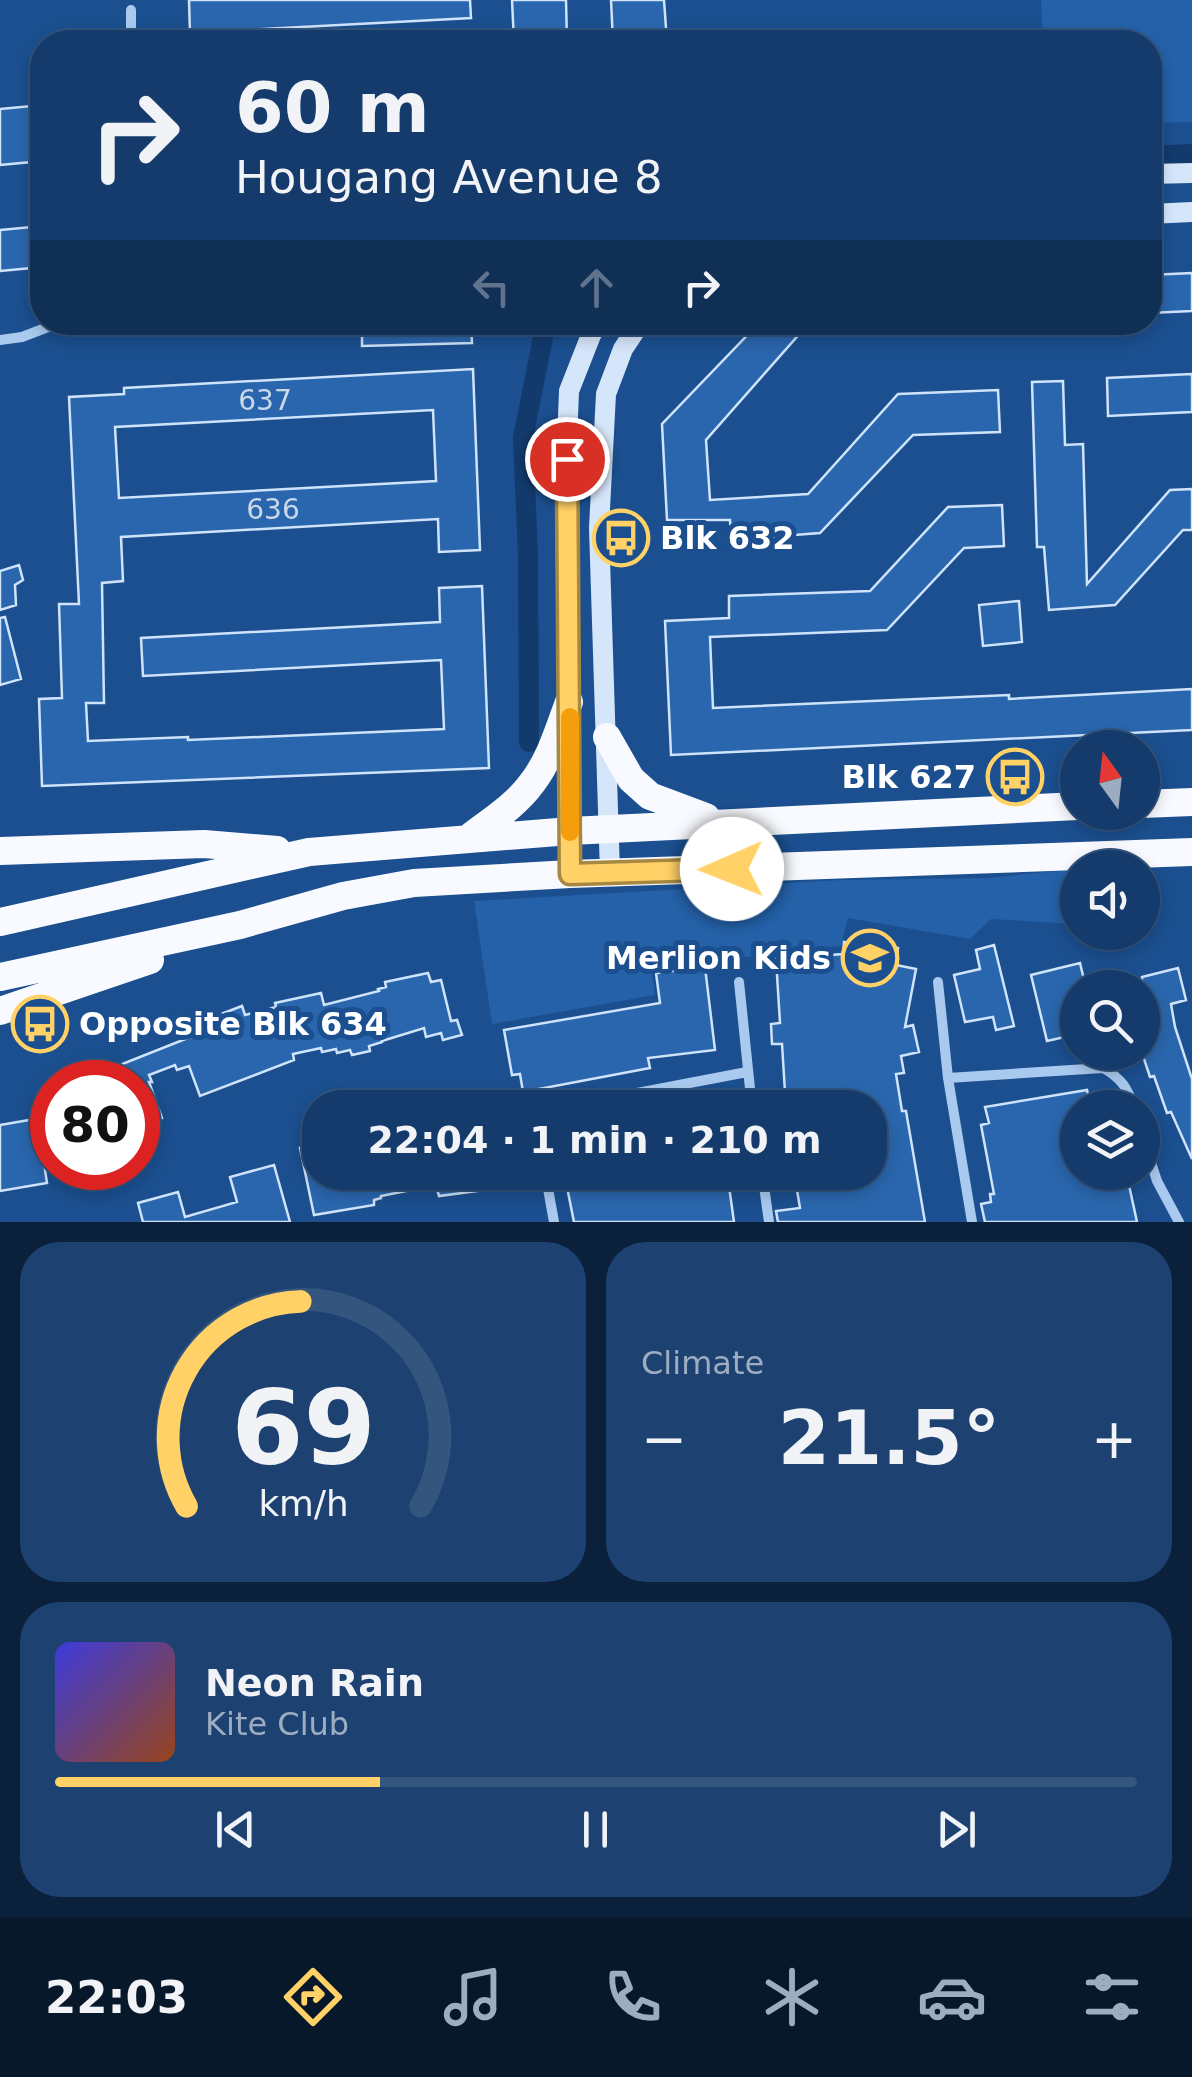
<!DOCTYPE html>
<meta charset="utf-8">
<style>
:root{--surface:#143b6b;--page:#1d4271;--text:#f1f3f6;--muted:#9dadc1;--line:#33557e;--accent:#ffd166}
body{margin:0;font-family:"DejaVu Sans",sans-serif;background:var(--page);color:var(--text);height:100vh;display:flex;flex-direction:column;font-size:38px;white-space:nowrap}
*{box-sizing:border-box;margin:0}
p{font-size:32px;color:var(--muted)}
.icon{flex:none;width:55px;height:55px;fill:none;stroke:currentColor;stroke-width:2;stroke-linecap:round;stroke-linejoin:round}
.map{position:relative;height:1222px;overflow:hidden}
.panel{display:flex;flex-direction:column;gap:20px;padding:20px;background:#0b203b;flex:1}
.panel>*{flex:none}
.banner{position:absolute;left:30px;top:30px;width:1132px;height:305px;border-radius:40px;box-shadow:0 5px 15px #0003,0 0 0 2px var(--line);background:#143b6b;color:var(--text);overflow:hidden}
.needle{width:65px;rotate:345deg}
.controls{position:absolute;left:1060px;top:730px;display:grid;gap:20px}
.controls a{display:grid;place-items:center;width:100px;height:100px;border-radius:50%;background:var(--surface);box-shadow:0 5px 15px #0003,0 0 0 2px var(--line);font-size:50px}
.speed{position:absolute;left:30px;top:1060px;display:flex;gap:20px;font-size:50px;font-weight:700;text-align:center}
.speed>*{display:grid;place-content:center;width:130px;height:130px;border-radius:50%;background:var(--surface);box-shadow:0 5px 15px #0003,0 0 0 2px var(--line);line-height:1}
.speed .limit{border:15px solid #d22;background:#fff;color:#111}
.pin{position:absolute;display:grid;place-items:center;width:85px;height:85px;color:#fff;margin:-42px;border:5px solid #fff;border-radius:50%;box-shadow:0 2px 10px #0007}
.me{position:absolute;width:110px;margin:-55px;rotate:269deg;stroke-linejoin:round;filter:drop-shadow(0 0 8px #0008)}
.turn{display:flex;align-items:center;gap:35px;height:210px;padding:0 40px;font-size:45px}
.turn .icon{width:130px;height:130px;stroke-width:2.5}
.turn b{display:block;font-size:70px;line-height:85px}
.lanes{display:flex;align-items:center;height:95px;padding:0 40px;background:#0003;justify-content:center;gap:50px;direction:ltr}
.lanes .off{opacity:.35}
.big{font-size:75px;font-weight:700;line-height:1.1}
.panel .tile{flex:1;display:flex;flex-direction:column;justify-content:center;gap:15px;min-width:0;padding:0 35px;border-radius:40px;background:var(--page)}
.panel .dial{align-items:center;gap:0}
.dial svg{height:260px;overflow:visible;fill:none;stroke:var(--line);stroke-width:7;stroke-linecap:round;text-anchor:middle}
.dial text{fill:var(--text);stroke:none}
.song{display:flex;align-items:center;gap:30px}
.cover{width:120px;height:120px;border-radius:15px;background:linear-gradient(135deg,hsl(240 70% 55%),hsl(20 70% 35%))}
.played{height:10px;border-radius:5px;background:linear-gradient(90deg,var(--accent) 30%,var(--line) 30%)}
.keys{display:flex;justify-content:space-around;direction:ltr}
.heat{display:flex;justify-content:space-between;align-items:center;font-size:55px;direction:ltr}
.panel .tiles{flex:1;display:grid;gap:20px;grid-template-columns:1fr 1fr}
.tile:last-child{grid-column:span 2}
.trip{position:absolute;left:302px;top:1090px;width:585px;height:100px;border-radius:40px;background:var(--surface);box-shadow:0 5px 15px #0003,0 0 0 2px var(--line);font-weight:700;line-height:100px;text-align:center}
.menu{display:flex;height:160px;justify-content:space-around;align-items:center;background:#08182b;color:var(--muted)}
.menu .icon{width:70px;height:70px}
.menu .current{color:var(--accent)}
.menu b{font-size:45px;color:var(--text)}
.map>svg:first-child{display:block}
.green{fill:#2461a8}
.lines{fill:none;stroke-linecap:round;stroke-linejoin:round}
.canal{stroke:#123a6d;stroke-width:20}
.building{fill:#2a66ad;stroke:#cfe3fa;stroke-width:2.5;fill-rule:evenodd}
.minor{stroke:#a9c9ee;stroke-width:10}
.secondary{stroke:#d6e6fa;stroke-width:20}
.trunk{stroke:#f8faff;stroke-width:28}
.route-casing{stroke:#a68842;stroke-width:25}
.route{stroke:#ffd166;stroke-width:18}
.slow{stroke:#f59e0b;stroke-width:18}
.labels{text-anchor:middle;stroke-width:10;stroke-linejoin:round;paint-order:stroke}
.number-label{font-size:28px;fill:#cad9ea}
.poi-label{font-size:32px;font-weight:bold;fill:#fff;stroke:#1b4f8f;text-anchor:start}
</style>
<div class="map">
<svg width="1192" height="1222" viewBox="0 0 1192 1222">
<rect width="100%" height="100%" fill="#1b4f8f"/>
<path class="green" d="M1041,0H1192V122L1150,123V42H1043Z
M1077,869V924L991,919L970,939L848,918L841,946L651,968L655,995L492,1024L474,901L841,880L987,878Z"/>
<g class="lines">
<path class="canal" d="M1150,156L1192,154
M529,742L528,556L523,438L546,322"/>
</g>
<path class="building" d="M189,0H470L471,18L190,33Z
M512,0H566L567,42H514Z
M611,0H664L667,42H613Z
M42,105V161L0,165V109Z
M42,226V267L0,271V230Z
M1192,273V311L1150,313V275Z
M362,322H471L472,343L362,346Z
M760,322H810L706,440L710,500L808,494L898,394L998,390L1000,432L913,435L820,533L731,540L730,520H667L662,424Z
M473,369L480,550L439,552L438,519L121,537L123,581L102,583L104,703H86L88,741L188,737V740L444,729L441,660L143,676L141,638L440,622L439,588L482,586L489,768L42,786L39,699L62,698L59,604H79L69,397L124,394V388ZM433,410L436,481L119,498L115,427Z
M1192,374V412L1108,416L1107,378Z
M1063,381L1065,445L1083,444L1087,584L1170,490L1192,489V530H1183L1115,605L1049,610L1044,547H1037L1032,382Z
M1002,505L1004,546L964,548L887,630L710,637L713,708L1009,695V699L1192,689V730L671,755L665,621L729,618V596L870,591L948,507Z
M19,565L23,580L15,585L16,605L0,610V571Z
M1019,601L1022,642L983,646L979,605Z
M5,617L21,679L0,685V618Z
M844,942L898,948L896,965L916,969L905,1027L913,1025L919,1052L901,1056L904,1073L896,1074L902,1111H906L925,1222H778L776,1211L800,1208L794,1172H870V1108H786L782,1044H772L771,1024L780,1023L776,959L843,954Z
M994,945L1014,1026L996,1030L993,1017L965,1022L954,975L980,969L976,950Z
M1080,963L1086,988H1078V1034L1047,1041L1031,975Z
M705,967L715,1050L648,1058L650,1068L523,1092L520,1074L512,1075L504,1030L660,1003L656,973Z
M1178,968L1186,1000L1171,1004L1175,1027L1192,1079V1159L1171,1112L1167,1113L1154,1076L1150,1077L1142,1053V977Z
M428,973L431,982L441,980L451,1021L457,1020L462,1035L443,1040L441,1033L426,1037L424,1028L382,1041V1042L369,1046L370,1051L352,1055L350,1050L337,1053L336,1049L322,1052L321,1048L293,1054L294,1060L200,1096L189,1066L177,1070L175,1065L149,1075L152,1082H149L162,1118L141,1126L138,1116V1082H77L198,1034L196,1029L218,1020L216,1016L242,1006L245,1015L276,1007L275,1003L321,993L324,1005L379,991L378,989L386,987L385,982Z
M1087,1090L1091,1108H1078V1172H1110L1112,1179L1127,1176L1137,1222H985L981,1204L991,1202L990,1194H994L981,1125L989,1123L985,1107Z
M52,1116V1162L44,1163L47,1183L0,1191V1125Z
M320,1144V1172H511V1180L484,1185L485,1190L439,1196L436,1185L381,1196V1198L374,1200V1205L314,1215L300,1148Z
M274,1165L290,1222H143L138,1203L178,1192L185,1217L237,1202L230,1177Z
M574,1172H692L693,1178L727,1172L734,1222H574L565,1177L575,1175Z"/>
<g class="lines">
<path class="minor" d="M131,10V42
M0,340L22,337L61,322
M739,982L752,1108
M938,982L948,1078L972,1222
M948,1078L1103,1068C1121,1078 1128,1088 1134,1108
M559,1108L747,1072
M1142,1135L1157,1181L1179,1222
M545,1172L554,1222
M762,1172L769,1222"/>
<path class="secondary" d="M1150,174L1192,173
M1150,214L1192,212
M610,873L599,528L606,394L623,349L641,322
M570,874L565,493L569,391L591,335L599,322"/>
<path class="trunk" d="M607,737L631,779L650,796L706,817
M1142,804L1192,802
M470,837C492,820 516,805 532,783C550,760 559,729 569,702
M0,851L204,844L277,850
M0,922L309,852L570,831L1078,806
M0,977L240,925L343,896L414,883L570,874L1192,852
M0,1011L150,960"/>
</g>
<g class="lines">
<g class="route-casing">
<path id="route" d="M567,459L570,874L732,869"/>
</g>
<use href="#route" class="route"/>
<path class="slow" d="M570,717V832"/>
</g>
<defs>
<g id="bus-ring" transform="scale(2.875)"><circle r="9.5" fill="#1b4f8f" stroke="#ffd166" stroke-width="1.5"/><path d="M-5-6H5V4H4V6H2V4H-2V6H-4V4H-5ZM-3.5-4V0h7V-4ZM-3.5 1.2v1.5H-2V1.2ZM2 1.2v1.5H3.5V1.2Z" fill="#ffd166"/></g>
<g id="school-ring" transform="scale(2.875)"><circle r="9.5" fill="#1b4f8f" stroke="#ffd166" stroke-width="1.5"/><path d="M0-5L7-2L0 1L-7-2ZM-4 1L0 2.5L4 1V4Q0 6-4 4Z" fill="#ffd166"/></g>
</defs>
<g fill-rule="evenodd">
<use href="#bus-ring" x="621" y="538"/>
<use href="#bus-ring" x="1015" y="777"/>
<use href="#school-ring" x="870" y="958"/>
<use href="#bus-ring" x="40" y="1024"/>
</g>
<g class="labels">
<g class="number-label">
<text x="265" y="410">637</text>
<text x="273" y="519">636</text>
</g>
<g class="poi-label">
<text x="660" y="549">Blk 632</text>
<text x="976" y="788" text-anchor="end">Blk 627</text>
<text x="831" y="969" text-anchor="end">Merlion Kids</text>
<text x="79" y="1035">Opposite Blk 634</text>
</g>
</g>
</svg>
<div class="controls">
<a><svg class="needle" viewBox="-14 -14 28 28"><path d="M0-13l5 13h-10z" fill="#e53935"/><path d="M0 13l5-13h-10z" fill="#9dadc1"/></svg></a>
<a><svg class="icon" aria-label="sound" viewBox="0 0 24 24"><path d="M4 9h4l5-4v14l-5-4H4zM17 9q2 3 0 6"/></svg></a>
<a><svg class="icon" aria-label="search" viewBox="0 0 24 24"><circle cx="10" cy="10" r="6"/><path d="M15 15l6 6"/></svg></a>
<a><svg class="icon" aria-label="layers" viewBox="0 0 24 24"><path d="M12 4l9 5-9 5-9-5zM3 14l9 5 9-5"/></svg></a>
</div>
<div class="speed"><div class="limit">80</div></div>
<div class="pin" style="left:567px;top:459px;background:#d93025"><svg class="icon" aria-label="arrive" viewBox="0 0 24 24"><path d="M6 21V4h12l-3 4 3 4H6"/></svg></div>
<svg class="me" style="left:732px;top:869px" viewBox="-20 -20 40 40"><circle r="19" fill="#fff"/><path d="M0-13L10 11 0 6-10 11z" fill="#ffd166"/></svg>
<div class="trip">22:04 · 1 min · 210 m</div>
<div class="banner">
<div class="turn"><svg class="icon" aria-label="right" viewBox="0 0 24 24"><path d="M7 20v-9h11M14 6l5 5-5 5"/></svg><div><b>60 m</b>Hougang Avenue 8</div></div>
<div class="lanes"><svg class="icon off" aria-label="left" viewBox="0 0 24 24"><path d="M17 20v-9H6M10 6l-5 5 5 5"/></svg><svg class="icon off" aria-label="ahead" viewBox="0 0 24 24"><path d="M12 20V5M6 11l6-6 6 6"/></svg><svg class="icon" aria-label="right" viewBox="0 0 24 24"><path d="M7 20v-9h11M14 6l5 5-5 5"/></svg></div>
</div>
</div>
<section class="panel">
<div class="tiles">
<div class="tile dial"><svg viewBox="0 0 100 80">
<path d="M14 69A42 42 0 1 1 86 69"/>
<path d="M14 69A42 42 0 0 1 49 6" stroke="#ffd166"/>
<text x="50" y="56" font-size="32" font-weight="700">69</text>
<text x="50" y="72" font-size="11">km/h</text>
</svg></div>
<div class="tile"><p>Climate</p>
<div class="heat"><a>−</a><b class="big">21.5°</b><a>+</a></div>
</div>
<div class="tile">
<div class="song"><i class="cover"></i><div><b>Neon Rain</b><p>Kite Club</p></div></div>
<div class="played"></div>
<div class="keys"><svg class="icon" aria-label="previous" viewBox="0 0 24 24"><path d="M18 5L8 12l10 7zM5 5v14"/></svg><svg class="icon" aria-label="pause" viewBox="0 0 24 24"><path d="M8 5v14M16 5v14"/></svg><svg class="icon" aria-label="next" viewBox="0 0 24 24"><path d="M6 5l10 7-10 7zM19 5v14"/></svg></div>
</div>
</div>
</section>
<nav class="menu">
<b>22:03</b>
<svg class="icon current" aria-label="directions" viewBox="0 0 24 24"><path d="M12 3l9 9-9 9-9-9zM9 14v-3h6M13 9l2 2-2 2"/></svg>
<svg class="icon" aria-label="music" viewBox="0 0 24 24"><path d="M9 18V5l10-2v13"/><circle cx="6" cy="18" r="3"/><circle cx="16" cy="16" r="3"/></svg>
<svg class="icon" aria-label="phone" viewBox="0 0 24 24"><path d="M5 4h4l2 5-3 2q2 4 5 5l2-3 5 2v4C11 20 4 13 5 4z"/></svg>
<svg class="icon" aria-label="climate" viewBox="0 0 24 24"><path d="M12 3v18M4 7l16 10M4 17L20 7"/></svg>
<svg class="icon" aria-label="car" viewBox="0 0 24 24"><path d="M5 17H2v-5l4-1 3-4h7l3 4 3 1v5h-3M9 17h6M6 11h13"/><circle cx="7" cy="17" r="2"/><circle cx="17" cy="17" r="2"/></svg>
<svg class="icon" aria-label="filters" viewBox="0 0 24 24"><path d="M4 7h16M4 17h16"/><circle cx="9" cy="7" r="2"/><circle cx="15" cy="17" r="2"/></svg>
</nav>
